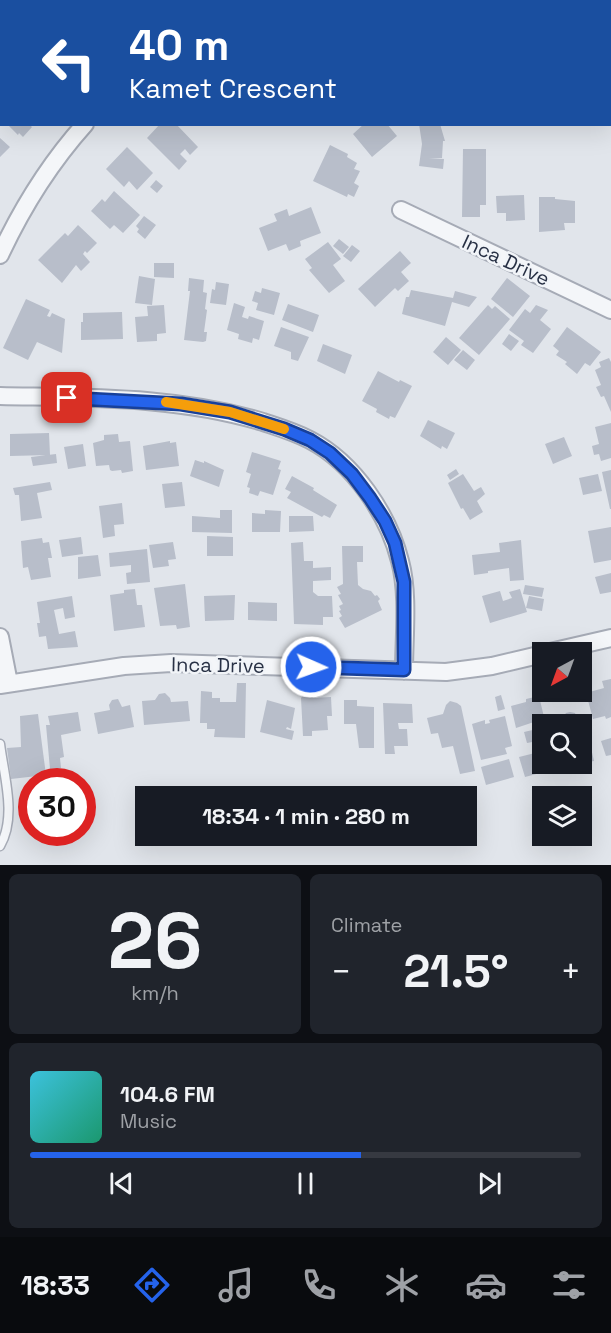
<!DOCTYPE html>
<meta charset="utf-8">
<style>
:root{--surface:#171b24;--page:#20242c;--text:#f1f3f6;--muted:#9ea1a6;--line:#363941;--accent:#2563eb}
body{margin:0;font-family:"Space Grotesk",sans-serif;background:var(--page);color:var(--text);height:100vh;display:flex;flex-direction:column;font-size:22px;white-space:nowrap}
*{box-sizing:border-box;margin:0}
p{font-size:20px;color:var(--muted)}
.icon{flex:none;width:33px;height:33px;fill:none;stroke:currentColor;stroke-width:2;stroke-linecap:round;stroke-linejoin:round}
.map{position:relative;height:865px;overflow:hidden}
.side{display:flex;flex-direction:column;gap:9px;padding:9px;background:#0d0f14;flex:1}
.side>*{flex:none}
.banner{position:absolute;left:0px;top:0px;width:612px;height:126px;box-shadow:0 6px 24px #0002;background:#1a4fa0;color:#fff;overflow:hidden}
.needle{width:39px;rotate:221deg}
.tools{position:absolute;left:532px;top:642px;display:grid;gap:12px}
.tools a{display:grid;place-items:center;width:60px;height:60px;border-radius:0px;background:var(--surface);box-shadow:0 6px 24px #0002;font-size:30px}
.speed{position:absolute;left:18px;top:768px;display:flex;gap:12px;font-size:30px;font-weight:700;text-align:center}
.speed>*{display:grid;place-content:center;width:78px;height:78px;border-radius:50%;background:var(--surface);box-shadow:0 6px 24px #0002;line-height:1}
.speed .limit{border:9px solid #d22;background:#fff;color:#111}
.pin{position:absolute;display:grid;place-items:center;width:51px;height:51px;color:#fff;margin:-26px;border-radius:12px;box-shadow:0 3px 9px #0006}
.me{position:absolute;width:66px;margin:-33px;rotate:92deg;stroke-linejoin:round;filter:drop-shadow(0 0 4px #0008)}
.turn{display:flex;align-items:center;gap:21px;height:126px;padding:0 30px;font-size:27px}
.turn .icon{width:78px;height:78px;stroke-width:2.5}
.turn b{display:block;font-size:42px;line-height:51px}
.big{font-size:45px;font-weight:800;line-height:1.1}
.side .card{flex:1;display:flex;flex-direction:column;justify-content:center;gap:9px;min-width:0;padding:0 21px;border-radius:9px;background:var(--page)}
.side .dial{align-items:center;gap:0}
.dial b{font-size:78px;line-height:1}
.song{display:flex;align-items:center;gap:18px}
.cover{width:72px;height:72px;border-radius:9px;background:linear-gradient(135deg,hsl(190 70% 55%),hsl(160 70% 35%))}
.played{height:6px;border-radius:3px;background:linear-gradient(90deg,var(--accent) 60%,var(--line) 60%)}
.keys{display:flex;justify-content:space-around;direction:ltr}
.heat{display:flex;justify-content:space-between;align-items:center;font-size:33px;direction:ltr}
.side .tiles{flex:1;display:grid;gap:9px;grid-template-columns:1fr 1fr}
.card:last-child{grid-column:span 2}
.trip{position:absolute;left:135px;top:786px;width:342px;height:60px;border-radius:0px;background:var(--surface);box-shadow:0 6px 24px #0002;font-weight:800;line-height:60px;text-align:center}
.tabs{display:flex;height:96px;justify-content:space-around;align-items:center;background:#090b0e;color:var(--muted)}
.tabs .icon{width:42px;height:42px}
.tabs .active{color:var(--accent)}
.tabs b{font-size:27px;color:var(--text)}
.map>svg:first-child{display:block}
.building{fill:#b8beca}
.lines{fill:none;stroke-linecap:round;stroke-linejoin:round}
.lane-casing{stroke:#a6abb6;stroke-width:11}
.street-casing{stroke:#a6abb6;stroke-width:20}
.lane{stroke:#f4f6f9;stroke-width:8}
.street{stroke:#f4f6f9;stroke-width:16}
.route-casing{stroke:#184099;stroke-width:15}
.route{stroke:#2563eb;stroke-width:10}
.slow{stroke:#f59e0b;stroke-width:10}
.labels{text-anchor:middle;stroke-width:5;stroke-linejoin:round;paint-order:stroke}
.street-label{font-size:20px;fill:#283145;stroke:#f1f4f8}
</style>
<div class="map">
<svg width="611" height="865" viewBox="0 0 611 865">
<rect width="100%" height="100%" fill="#e1e5eb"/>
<path class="building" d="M7,124H29L32,127L23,137L19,133L18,135Z
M160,124H176L198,147L190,155L185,149L180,154L187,161L179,170L147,138Z
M364,124H387L397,136L372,157L353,134Z
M419,124H440L445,141H443L442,158H429L444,159L443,169L419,166L422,144Z
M0,138L10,147L0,157Z
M330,145L348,154L347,157L357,163L354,169L360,171L354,183L359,186L354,197L348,194L347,197L313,181Z
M127,147L153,173L137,190L129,181L124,187L106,169Z
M463,149H486V205H480V217H462Z
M156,180L163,186L157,193L150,187Z
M114,191L140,215L123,233L114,225L110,229L91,211L102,199L105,202Z
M524,195L525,220L506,221V213H497L496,196Z
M539,197H555V199L575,201V223H564L565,230L539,232Z
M311,207L321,233L300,241L301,246L289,251L286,244L268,251L259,228L277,221L274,214L287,209L289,216Z
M144,216L156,225L145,239L137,232L139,229L136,226Z
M78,225L97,243L87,253L85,251L83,254L90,262L81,271L76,265L62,283L38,260L65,233L68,236Z
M339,239L349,247L343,254L333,246Z
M328,242L341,259L333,265L345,281L329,293L309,270L312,268L305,259Z
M352,245L360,251L351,262L343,256Z
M400,251L411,263L401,272L409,281L398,291L395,288L375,307L358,289Z
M154,263H174V278L154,277Z
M139,276L155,279L152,305L135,303Z
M189,278L204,280L203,292L207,293L205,309L207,310L204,332H207L206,341L203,342L184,340L190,291H188Z
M507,278L530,296L513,317L491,299Z
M216,282L229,284L226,305L210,303L212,289L215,290Z
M262,288L280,293L274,315L256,310L258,303L252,301L255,291L261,293Z
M411,290L453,298L455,291L477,297L469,307L452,302L445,326L402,314L406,297H409Z
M26,299L50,310L47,316L50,317L52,313L65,319L62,353L37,342L28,360L3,348Z
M234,303L245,307L242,317L248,319L249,316L264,321L259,340L253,338L252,343L238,339L239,334L227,330Z
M288,304L319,315L313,332L282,320Z
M164,305L166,333L157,334V341L137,342L135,317L148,316L147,306Z
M488,305L492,309L495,306L510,319L479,355L459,338Z
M536,305L548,310L540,320L551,329L533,353L521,345L524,341L509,330L525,309L530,313Z
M122,312L123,339L81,340V322H83V313Z
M281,327L309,337L298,361L291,359V352L274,346Z
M567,327L601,352L590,366L585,363L577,374L565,364L567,362L556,355L559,351L553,346Z
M509,334L519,341L511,351L502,344Z
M446,337L461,350L448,365L433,352Z
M323,344L352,355L345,374L317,361Z
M463,350L475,360L467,370L454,360Z
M609,358L611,362V412L604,396L601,397L596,387L601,385L595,370L601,367L599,362Z
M378,371L399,382L400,380L412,386L395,418L390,416L389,419L376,412L377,409L362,401Z
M428,420L455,433L447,449L442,446L441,449L420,436Z
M611,423V458L601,461L599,454L594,455L592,446L599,444L595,427Z
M49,433L50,455L10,456V434Z
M118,434L119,442L130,441L133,471L122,473L121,470L112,471L110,470L109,465L96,466L93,443L104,440V435Z
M564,437L572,456L553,464L545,444Z
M170,441V443L176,442L179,466L146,470L143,446Z
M83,444L86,466L68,469L64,447Z
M252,452L281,461L278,469L281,470L273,495L260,491L258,496L249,493L250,488L247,487L251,474L246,472Z
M56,454L57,463L33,466L31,457Z
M195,460L204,463V461L224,470L219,487L190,476Z
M456,469L459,474L450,480L447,475Z
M611,470V509H610L602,472Z
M463,474L474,491L481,487L485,494L477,501L483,512L470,520L463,508L461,509L448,483Z
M598,474L602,491L583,495L579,478Z
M292,476L314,488L313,490L337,505L330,518L324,515L322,517L287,498L291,492L285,489Z
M50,482L52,490L37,493L42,518L21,521L19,495H15L13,488Z
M182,482L185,506L165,508L162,484Z
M122,503L124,524L114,525L115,536L103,538L99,506Z
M220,510H232V533L192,532V516L220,518Z
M265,510L281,511L280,532H252V513L265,514Z
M289,516H313L314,531L289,532Z
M611,527V560L594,563L588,531Z
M207,536L233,537V556H207Z
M81,537L83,554L62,557L59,540Z
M42,538L43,543L49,542L52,558H48L51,577L31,580L28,567L23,568L21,541Z
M521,540L524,580L510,581L509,568L488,571V573L474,575L472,555L500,552L499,543Z
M173,542L176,559L168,560L169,566L153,568L149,545Z
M303,542L304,561H313V568L331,567V580L313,581V592L318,596H332L333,617H323V625L294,624L291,543Z
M342,546H363V562H357L358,585L363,589L371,591L375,596L377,595L380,599L378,601L382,610L345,628L339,618L342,616L339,611L341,610L339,606L343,604L338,595L341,594L337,587L343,584Z
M147,549L150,582L127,584L126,573L131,572V565L110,567L109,553Z
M98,555L101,576L78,579V557Z
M611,573V592L600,594L595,577Z
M185,584L190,627L177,629L176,625L160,626L154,588Z
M525,585L544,588L542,597L523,594Z
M135,589L137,605H142L145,627L114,631L110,595L124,593V590Z
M520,589L527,612L490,623L482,596L500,591L503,601L512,598L509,592Z
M235,595L234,620L205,621L204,596Z
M72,596L75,617L65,619L63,608L54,610L59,634L75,631L78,647L48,649L46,636L39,637L37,623H40L37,602Z
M529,596L544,599L542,611L526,608Z
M248,602L277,603V621L248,620Z
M611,679V717L606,719L605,716L593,719L586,693L604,688L602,681Z
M237,683H246L245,738L214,737L215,729H207V723H200L201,691L212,692V698H220V702H236Z
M165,693L170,698L171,702L188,701L190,721L144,725L142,701L155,700L159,694Z
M305,693L311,695L313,698L331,697L332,716H327L328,730L312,731V736H303L301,698Z
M501,695L505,709L498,711L495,697Z
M539,696L544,717L533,719L534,722L516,728L511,706L526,702V699Z
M118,699L122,707L130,705L134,727L98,734L94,713L110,710L109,705L112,700Z
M267,700L295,708L291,729L287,727L286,729L294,731L292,740L260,732Z
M344,700H357V706L374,707V748H359L356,724H344Z
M450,701L457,703L461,706L475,771L460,774L453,746L442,748L438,733L431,734L427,718L443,714L446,705Z
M383,703L412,704L413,723H398L399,729H407L408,746H394L395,754H385Z
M78,712L81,731L61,735L64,757L60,758L61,768L50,769L46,725H50L48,716Z
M570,712L575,713L577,718L584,717L594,761L582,763V724H564L562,719L566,713Z
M38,714L46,775L11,779L7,748L21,747L20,716Z
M505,716L512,746L505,748L507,754L481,760L472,724L485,720V724L490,723L489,720Z
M545,719L546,724H543V740L527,743L524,732L537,729L535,721Z
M611,738V755L606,756L601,741Z
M535,753L540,773L525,777L519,757Z
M509,759L514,777L486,785L481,767Z"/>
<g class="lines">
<g class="lane-casing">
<path id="lane" d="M0,744C4,776 17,817 0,846"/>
</g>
<g class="street-casing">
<path id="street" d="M503,0L506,2
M207,2L209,0
M401,210L611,310
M0,255C22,208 50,163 85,124
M0,396C89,398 177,396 263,422C278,427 295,432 310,440C354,463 388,514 400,561C409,594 404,637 404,671
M0,637L9,683
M550,652L611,638
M0,685L124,666L171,663L446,672L492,666L543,654"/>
</g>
<use href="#lane" class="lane"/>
<use href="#street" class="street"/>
</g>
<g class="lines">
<g class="route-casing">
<path id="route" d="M67,398L181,404L230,412L284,429L310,440L330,453L352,474L370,498L385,521L395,543L404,582V670L311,667"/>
</g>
<use href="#route" class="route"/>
<path class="slow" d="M166,402L230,412L284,429"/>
</g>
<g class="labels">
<g class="street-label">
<text transform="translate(506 260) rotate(25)" y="7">Inca Drive</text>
<text transform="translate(218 665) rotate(1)" y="7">Inca Drive</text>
</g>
</g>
</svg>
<div class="tools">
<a><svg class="needle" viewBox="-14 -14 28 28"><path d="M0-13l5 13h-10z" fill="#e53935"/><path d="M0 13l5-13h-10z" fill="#9ea1a6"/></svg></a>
<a><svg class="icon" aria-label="search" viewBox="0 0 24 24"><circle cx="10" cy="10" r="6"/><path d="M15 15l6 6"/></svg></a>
<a><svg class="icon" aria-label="layers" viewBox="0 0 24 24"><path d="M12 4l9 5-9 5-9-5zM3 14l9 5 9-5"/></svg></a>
</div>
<div class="speed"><div class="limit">30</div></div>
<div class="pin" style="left:67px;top:398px;background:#d93025"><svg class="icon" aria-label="arrive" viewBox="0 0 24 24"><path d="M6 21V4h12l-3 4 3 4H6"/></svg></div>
<svg class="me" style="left:311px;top:667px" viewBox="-20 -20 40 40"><circle r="17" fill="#2563eb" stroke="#fff" stroke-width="3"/><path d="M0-11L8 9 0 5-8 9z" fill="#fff"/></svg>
<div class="trip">18:34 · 1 min · 280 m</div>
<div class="banner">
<div class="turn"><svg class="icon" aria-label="left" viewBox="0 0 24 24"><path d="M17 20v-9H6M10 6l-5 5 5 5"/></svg><div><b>40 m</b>Kamet Crescent</div></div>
</div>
</div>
<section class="side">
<div class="tiles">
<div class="card dial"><b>26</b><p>km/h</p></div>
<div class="card"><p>Climate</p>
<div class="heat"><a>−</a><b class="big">21.5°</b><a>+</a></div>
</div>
<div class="card">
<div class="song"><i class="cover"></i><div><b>104.6 FM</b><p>Music</p></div></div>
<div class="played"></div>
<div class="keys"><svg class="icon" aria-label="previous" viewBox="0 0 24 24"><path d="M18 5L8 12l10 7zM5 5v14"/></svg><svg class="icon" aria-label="pause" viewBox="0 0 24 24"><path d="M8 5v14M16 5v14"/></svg><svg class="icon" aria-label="next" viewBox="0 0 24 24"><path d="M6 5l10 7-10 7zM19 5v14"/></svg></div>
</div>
</div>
</section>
<nav class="tabs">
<b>18:33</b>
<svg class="icon active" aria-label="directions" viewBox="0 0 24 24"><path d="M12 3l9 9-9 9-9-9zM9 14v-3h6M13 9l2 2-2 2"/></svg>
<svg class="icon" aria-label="music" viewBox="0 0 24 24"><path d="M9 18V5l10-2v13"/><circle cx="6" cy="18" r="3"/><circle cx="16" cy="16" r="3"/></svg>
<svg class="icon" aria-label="phone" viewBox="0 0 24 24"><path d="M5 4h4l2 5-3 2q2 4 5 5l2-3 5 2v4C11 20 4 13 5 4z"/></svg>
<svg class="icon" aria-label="climate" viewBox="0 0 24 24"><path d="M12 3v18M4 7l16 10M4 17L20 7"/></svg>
<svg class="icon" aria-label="car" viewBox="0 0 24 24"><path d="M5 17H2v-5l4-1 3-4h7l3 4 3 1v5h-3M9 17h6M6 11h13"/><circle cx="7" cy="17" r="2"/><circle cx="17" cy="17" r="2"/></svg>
<svg class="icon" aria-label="filters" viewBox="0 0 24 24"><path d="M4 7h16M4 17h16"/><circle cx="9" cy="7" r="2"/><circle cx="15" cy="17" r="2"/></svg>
</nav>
